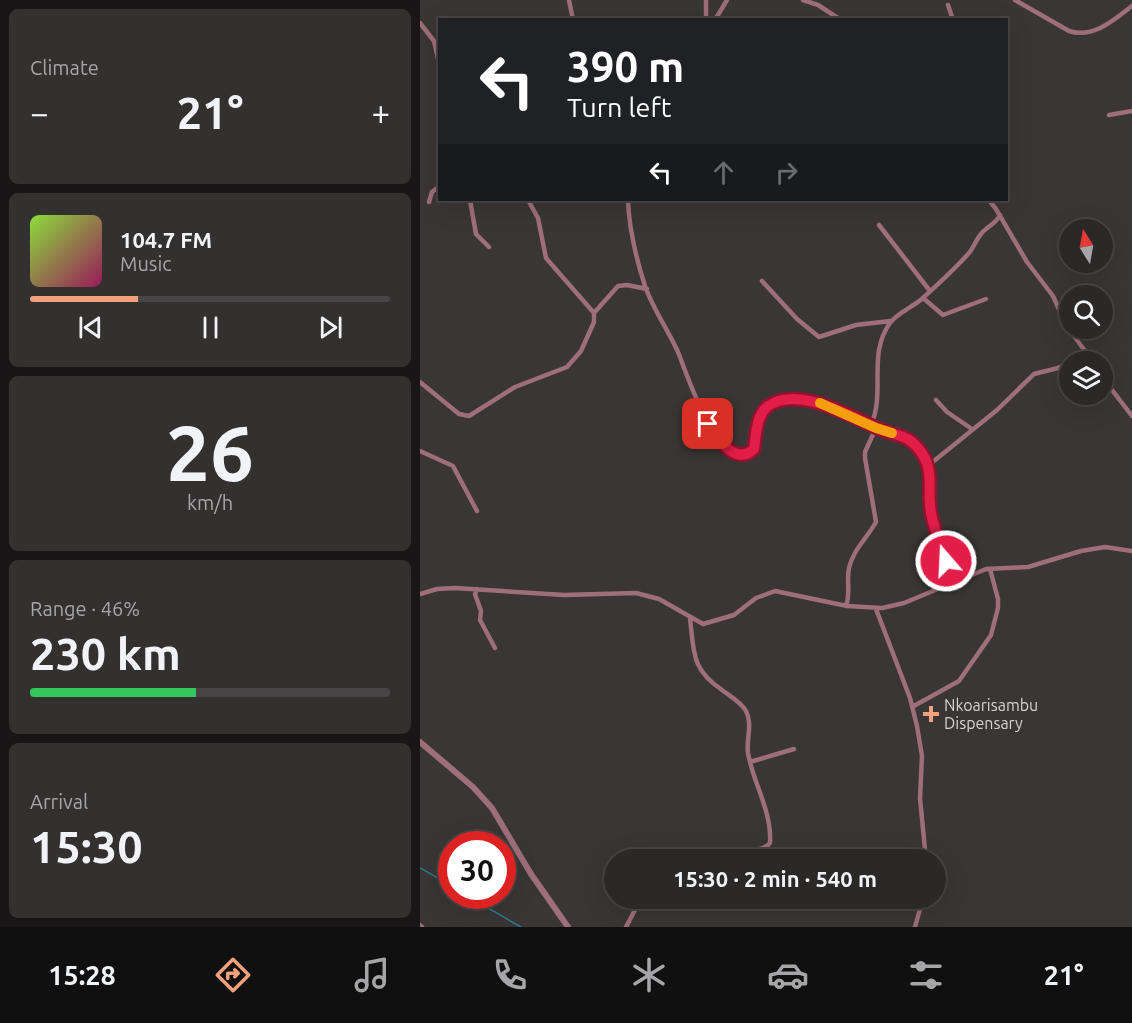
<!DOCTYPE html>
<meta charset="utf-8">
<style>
:root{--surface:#2b2828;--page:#333030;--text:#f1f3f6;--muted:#a6a6a8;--line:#474445;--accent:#f1a17c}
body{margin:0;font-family:Ubuntu,sans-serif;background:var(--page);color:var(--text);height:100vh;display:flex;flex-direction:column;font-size:22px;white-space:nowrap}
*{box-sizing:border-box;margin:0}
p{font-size:20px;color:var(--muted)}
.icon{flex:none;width:33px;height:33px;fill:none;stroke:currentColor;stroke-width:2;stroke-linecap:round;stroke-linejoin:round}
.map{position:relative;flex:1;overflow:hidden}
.details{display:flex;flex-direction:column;gap:9px;padding:9px;background:#181616;width:420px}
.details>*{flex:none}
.hud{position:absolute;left:18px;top:18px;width:570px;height:183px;border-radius:0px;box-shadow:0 6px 24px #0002,0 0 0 2px var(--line);background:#202124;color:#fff;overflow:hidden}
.needle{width:39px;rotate:349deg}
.fabs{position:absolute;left:639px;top:219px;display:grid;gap:12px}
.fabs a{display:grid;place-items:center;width:54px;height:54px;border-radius:50%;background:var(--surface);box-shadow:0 6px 24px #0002,0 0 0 2px var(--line);font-size:30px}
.speed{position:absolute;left:18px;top:831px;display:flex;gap:12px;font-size:30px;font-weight:700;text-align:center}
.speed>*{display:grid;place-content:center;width:78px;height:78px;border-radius:50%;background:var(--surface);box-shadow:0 6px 24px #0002,0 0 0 2px var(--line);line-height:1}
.speed .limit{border:9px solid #d22;background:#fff;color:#111}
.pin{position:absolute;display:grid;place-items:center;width:51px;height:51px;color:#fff;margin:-26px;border-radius:12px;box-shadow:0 3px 9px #0006}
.me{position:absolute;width:66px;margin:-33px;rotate:341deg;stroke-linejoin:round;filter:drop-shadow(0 0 4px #0008)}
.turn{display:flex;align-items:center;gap:21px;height:126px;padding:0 30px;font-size:27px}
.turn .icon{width:78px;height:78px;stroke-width:2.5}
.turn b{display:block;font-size:42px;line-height:51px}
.lanes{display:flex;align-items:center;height:57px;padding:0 30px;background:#0003;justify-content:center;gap:30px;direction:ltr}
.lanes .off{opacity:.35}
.big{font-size:45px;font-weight:700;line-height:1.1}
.details .widget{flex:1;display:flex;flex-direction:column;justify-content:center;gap:9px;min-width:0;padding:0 21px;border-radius:9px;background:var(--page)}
.details .dial{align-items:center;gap:0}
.dial b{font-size:78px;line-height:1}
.song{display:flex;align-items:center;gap:18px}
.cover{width:72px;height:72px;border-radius:9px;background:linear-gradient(135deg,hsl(90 70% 55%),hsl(330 70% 35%))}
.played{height:6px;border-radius:3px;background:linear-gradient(90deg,var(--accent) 30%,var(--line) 30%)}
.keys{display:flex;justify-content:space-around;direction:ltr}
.heat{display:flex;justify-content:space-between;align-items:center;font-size:33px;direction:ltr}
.charge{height:9px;border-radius:4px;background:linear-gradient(90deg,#34c759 46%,var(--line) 0)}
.trip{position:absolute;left:184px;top:849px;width:342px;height:60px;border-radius:30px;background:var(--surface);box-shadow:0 6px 24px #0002,0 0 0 2px var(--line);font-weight:700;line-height:60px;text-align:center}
.tab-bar{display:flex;height:96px;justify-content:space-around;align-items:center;background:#111010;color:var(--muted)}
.tab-bar .icon{width:42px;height:42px}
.tab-bar .selected{color:var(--accent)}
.tab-bar b{font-size:27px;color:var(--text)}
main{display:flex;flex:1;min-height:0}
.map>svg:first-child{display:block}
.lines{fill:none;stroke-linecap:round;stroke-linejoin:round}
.stream{stroke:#2e788f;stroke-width:1.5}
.minor{stroke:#9e6e79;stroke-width:4.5}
.tertiary{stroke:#9e6e79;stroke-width:6}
.route-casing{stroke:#92132f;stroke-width:15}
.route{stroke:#e11d48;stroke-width:10}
.slow{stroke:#f59e0b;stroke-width:10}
.poi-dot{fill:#f1a17c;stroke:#393635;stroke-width:2}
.labels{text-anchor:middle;stroke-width:6;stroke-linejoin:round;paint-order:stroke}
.poi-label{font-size:16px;fill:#d5d3d2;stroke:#393635;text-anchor:start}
</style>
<main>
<section class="details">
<div class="widget"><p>Climate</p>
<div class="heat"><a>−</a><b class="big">21°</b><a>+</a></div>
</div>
<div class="widget">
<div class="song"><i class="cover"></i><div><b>104.7 FM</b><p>Music</p></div></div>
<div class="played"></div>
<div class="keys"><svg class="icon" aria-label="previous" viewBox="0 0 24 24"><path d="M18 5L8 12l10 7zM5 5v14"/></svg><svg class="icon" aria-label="pause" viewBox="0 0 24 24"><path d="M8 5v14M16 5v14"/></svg><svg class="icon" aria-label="next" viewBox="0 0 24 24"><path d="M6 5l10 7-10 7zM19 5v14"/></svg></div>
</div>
<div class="widget dial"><b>26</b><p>km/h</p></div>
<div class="widget"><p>Range · 46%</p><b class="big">230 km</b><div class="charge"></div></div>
<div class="widget"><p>Arrival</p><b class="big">15:30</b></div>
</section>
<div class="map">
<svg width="712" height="927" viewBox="0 0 712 927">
<rect width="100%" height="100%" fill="#393635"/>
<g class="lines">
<path class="stream" d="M0,868L32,886
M47,896L101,927"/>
<path class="minor" d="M149,0L153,20
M383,0L398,5L421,20
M595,0L649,31C673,39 694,20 712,6
M528,5L533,20
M286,20V0
M295,20L307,0
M0,23L14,41L20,67
M689,115L712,111
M50,200L56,234L69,247
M208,200C209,229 216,258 225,286C233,309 248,330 258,352C266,371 300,480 334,449C336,437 336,421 343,411C355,395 387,399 404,404L456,428L485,436L495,444L509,465L511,512L534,582
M569,200L576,209L607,262L633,296L646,325L673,362
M9,202L12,192L20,186
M459,225L510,291
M342,281L377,319L399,337L436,325L470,321
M503,298L523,315L566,299
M174,313L198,286L207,285L227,289
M650,362L666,351
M682,377L712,416
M0,382L39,414L49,416L95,387L147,367L161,351L174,322V313L126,258L118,218L108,200
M516,400L527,412L552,429
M451,425C466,392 447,355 470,323C477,313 493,307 503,298C518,284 535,269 549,253C554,247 556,240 561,234C567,226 575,225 580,215
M0,451L33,466L57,511
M509,465L577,410L614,374L638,368L650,362
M57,589L55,594L61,611L60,620L75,648
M0,594L17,589L35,588L144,595L216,593L239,599L283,624L314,615L336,598L355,591L427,606L462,608L484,603L566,569L608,567L661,551L685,547L712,551
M426,606C431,593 426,581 429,568C433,550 447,538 456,522L445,458V452L456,428
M456,609L490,698L497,726L502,756L500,798L506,860
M270,618C274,652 271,669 302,690C310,696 321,702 326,711C333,724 326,739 328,753C333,783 352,811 350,843C341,855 306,848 288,860
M492,707L539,681L571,635L578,608V599L570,569
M330,762L374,749
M0,925L2,927
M206,927L216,908L229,898
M495,927L503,898"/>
<path class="tertiary" d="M0,742L53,787L72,808L111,874L148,927"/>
</g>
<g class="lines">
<g class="route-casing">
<path id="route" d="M288,424C297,437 315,467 334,449C336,436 336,415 348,406C378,385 429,416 457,428C478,437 489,433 503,455C514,473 507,492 511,513C514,529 521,545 526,561"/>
</g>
<use href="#route" class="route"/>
<path class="slow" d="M400,403L456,428L472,433"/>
</g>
<path class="poi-dot" d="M508 705h6v6h6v6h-6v6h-6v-6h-6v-6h6z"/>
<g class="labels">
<g class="poi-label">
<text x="524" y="711">Nkoarisambu<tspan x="524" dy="18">Dispensary</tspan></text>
</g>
</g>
</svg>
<div class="fabs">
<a><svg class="needle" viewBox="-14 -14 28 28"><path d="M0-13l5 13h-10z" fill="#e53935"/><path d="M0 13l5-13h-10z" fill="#a6a6a8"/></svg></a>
<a><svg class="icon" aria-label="search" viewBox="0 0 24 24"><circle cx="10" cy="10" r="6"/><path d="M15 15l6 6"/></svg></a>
<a><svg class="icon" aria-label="layers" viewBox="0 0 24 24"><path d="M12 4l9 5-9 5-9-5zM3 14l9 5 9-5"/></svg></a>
</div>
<div class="speed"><div class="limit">30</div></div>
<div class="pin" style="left:288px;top:424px;background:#d93025"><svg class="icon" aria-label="arrive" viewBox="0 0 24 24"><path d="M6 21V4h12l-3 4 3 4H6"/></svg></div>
<svg class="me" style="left:526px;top:561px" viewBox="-20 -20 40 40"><circle r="17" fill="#e11d48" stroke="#fff" stroke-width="3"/><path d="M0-11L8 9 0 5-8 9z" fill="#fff"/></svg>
<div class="trip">15:30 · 2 min · 540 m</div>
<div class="hud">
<div class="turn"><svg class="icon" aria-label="left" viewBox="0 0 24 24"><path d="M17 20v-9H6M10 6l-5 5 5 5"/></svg><div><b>390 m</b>Turn left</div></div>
<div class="lanes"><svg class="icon" aria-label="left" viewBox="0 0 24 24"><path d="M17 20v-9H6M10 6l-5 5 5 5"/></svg><svg class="icon off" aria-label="ahead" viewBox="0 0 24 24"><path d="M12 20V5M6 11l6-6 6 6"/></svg><svg class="icon off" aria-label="right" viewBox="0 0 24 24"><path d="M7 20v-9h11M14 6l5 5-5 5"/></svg></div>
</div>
</div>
</main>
<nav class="tab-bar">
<b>15:28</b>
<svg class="icon selected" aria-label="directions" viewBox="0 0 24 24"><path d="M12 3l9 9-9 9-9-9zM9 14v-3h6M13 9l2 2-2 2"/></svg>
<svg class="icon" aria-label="music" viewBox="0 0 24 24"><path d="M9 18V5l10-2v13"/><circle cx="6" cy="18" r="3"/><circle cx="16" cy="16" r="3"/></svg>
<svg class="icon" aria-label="phone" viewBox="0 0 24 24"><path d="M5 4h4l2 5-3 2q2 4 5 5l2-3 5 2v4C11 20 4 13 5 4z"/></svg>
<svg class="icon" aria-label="climate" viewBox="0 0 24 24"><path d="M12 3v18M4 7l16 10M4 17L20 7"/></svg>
<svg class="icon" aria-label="car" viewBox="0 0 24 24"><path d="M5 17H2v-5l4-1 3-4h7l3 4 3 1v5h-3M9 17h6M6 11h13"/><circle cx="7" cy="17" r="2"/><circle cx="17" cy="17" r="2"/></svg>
<svg class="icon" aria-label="filters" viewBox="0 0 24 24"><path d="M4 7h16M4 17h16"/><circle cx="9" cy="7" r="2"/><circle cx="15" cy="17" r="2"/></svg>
<b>21°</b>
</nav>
